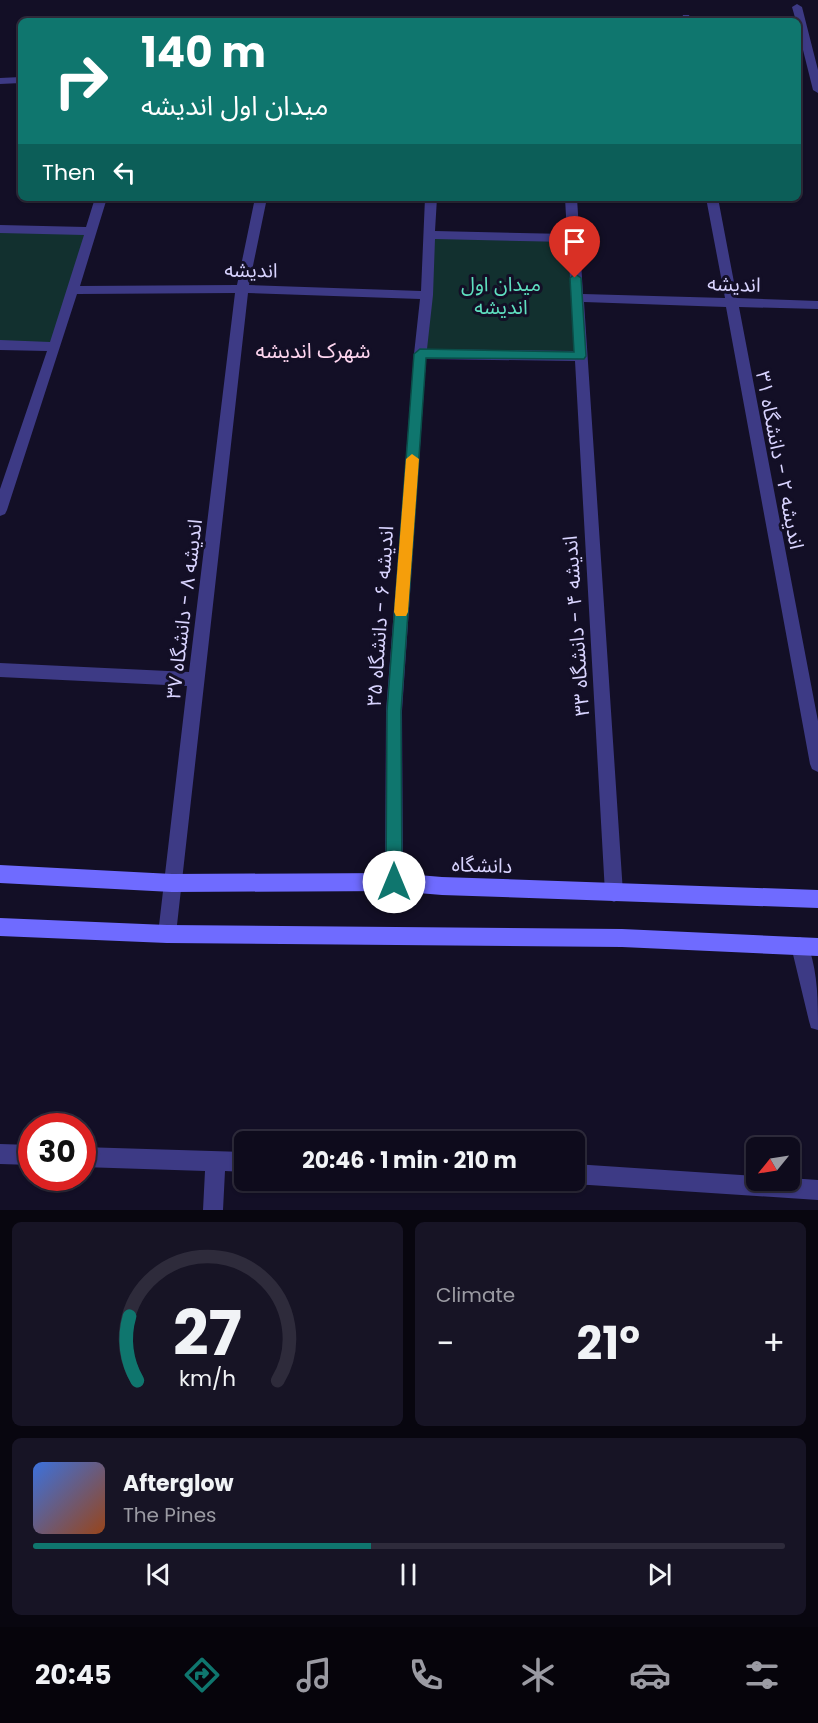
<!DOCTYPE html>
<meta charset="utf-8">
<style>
:root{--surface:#0e0b1c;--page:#171425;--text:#f1f3f6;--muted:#9b9ba3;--line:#2e2b3b;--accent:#0f766e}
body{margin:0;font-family:Poppins,"Noto Sans Arabic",sans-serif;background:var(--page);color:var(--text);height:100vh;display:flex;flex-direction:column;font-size:22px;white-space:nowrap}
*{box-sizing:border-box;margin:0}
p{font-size:20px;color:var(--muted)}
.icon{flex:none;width:33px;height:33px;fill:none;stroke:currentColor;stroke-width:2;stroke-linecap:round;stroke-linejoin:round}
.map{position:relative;height:1210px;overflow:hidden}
.sheet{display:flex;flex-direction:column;gap:12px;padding:12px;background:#08060f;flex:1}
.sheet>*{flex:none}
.guide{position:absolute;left:18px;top:18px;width:783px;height:183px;border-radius:9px;box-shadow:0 2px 4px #0004,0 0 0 2px var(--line);background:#0f766e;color:#fff;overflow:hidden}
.needle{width:39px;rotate:240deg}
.tools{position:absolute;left:746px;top:1137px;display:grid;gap:12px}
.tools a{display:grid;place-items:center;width:54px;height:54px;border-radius:9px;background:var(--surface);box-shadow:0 2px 4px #0004,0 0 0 2px var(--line);font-size:30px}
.speed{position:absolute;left:18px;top:1113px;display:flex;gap:12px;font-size:30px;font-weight:700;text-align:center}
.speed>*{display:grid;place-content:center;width:78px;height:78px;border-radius:50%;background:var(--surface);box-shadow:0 2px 4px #0004,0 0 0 2px var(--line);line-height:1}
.speed .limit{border:9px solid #d22;background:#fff;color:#111}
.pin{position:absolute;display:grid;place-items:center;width:51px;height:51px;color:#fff;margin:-62px -26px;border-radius:50% 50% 50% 0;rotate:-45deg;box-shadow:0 0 6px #0007}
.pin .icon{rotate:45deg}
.me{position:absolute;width:66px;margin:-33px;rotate:0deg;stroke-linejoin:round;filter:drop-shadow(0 0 4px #0008)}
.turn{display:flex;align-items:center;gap:21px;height:126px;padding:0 24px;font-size:27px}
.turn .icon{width:78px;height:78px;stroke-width:2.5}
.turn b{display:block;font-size:42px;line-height:51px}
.then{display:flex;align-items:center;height:57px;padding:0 24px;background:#0003;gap:12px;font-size:22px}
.big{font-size:45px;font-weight:700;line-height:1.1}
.sheet .tile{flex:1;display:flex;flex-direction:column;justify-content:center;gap:9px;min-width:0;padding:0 21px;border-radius:9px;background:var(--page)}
.sheet .dial{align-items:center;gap:0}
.dial svg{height:156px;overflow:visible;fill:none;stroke:var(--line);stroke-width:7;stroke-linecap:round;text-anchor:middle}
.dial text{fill:var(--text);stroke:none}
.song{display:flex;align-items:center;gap:18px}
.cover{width:72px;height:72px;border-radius:9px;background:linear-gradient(135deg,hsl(220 70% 55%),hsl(20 70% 35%))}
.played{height:6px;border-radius:3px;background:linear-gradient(90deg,var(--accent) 45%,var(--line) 45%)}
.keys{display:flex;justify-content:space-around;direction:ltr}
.heat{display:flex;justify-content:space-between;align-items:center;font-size:33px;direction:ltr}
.sheet .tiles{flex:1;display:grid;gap:12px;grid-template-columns:1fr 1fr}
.tile:last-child{grid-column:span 2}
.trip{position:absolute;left:234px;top:1131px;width:351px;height:60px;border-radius:9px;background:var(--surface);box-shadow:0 2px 4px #0004,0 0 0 2px var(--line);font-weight:700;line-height:60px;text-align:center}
.tabs{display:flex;height:96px;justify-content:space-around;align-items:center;background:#06040b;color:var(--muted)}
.tabs .icon{width:42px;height:42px}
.tabs .active{color:var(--accent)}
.tabs b{font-size:27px;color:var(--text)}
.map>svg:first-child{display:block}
.green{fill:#12302f}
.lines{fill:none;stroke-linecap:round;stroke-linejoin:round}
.minor{fill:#3d3a85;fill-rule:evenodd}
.secondary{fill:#6f6bff;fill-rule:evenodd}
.route{fill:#0f766e;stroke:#0a4d48;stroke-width:1.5}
.slow{fill:#f59e0b}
.labels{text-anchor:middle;stroke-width:6;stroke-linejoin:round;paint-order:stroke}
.street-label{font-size:20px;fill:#d9d4ff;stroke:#130f26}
.park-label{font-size:20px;fill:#5fe0c0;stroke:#130f26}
.neighbourhood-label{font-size:21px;fill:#ffd6f0;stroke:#130f26}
</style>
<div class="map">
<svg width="818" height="1210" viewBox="0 0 818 1210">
<rect width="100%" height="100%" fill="#130f26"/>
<path class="green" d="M0,229L89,231L55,347L0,345Z
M431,236L570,239L579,355L423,352Z"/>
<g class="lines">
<path class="minor" d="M797,4L802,7L818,70V93L813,90L798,30V21H796L792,7Z
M683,15H689L691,21H681Z
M563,16L566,17L568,21H558L560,17Z
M21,77V83L0,84V78Z
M95,198H107L80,286L237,285L255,198H267L249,285L421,291L425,198H437L435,231L567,234L565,198H577L583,294L725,298L706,198H718L737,298L818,301V309L739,307L818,721V772L812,769L810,764L726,307L584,302L623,893L620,899L614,902L608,899L605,893L575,361L426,359L402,711L403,882L400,888L394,891L388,888L385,882L386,711L414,354L420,299L248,293L176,934L173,940L167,943L161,940L158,934L187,686L0,677V663L189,672L235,293L77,294L7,510L5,514L0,516V489L47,351L0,350V340L50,342L84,235L0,233V225L86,227ZM435,239L568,242L574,351L427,349L433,295Z
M800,937L806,940C818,969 818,999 818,1030L811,1028L809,1021L791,946L794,940Z
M0,1144L32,1145V1165L0,1164Z
M82,1147L244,1152V1172L225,1171L223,1210H203L205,1171L82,1167Z
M574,1164L756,1176V1180H789V1178L818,1180V1200L574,1184L567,1180H574Z"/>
<path class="secondary" d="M0,865L172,874L394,873L442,877L818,890V908L442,895L394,891L172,892L0,883Z
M0,918L167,925L622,929L818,938V956L622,947L167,943L0,936Z"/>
</g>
<path class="route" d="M575,274L581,278L586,356L584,359L426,358L401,711L402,882L400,888L394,890L388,888L386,882L387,711L414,354L420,349L574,352L570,278Z"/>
<path class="slow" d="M412,454L419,459L408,612L406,616H396L394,612L406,459Z"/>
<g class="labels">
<g class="street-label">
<text transform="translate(251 270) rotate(1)" y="7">اندیشه</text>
<text transform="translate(734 284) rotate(2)" y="7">اندیشه</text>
<text transform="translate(780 460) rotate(79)" y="7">اندیشه ۲ - دانشگاه ۳۱</text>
<text transform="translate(184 609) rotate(-83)" y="7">اندیشه ۸ - دانشگاه ۳۷</text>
<text transform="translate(380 616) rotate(-86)" y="7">اندیشه ۶ - دانشگاه ۳۵</text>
<text transform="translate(576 626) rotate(-94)" y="7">اندیشه ۴ - دانشگاه ۳۳</text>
<text transform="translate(482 865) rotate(2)" y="7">دانشگاه</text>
</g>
<g class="park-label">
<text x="501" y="291">میدان اول<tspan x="501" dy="23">اندیشه</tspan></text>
</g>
<g class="neighbourhood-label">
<text x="313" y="358">شهرک اندیشه</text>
</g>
</g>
</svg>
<div class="tools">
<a><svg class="needle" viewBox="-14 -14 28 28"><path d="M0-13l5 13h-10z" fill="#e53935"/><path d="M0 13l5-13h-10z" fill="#9b9ba3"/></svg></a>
</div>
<div class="speed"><div class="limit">30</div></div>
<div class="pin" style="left:575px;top:278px;background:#d93025"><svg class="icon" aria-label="arrive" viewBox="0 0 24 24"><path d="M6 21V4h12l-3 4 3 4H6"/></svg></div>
<svg class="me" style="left:394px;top:882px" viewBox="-20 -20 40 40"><circle r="19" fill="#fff"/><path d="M0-13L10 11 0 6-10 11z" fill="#0f766e"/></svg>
<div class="trip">20:46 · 1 min · 210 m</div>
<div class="guide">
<div class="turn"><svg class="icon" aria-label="right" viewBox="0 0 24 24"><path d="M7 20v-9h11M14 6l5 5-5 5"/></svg><div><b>140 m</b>میدان اول اندیشه</div></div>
<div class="then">Then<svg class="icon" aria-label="left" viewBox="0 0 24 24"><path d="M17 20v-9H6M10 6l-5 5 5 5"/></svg></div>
</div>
</div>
<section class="sheet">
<div class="tiles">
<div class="tile dial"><svg viewBox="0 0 100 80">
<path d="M14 69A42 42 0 1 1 86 69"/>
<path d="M14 69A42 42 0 0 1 10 36" stroke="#0f766e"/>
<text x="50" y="56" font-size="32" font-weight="700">27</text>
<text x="50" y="72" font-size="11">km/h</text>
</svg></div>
<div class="tile"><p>Climate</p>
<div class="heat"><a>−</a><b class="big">21°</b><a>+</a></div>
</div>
<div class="tile">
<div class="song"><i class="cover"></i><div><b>Afterglow</b><p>The Pines</p></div></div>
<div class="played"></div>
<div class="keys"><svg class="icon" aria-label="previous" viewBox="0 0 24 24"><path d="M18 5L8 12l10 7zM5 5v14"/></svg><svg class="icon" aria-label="pause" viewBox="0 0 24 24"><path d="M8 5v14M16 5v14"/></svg><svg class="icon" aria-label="next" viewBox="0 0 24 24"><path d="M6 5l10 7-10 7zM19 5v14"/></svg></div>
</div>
</div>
</section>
<nav class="tabs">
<b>20:45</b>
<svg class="icon active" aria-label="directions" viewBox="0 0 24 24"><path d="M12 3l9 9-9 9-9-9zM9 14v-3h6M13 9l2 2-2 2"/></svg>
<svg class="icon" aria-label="music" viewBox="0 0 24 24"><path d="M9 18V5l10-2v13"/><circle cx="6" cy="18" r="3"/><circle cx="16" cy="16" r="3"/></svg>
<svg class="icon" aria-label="phone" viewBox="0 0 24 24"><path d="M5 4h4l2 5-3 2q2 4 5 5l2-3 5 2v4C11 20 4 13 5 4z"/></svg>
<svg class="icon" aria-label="climate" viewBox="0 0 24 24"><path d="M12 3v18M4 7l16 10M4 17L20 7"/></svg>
<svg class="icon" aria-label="car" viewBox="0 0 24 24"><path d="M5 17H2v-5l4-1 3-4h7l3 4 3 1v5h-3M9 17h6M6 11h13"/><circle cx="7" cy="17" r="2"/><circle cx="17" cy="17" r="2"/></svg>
<svg class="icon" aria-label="filters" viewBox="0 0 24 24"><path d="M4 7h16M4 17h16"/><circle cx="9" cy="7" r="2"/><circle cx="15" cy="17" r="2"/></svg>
</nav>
